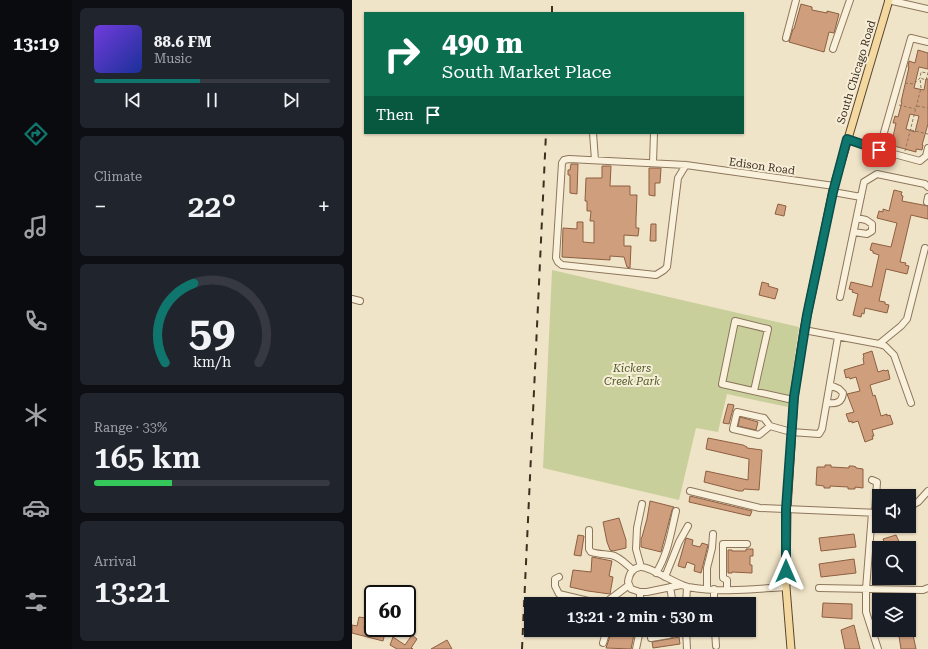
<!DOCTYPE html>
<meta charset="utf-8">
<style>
:root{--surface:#171b24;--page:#20242c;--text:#f1f3f6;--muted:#9ea1a6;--line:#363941;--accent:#0f766e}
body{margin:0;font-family:"Roboto Serif",serif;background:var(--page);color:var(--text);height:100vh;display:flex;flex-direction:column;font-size:15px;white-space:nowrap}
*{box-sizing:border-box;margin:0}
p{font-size:13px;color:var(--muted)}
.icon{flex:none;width:22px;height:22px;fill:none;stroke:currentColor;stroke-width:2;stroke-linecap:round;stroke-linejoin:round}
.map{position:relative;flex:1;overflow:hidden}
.panel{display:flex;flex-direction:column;gap:8px;padding:8px;background:#0d0f14;width:280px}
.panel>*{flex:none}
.top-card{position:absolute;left:12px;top:12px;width:380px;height:122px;border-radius:0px;box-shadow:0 1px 3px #0004;background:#0b6e4f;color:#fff;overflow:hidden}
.controls{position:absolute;left:520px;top:489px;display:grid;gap:8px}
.controls a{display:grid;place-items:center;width:44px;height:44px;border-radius:0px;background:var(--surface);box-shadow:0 1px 3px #0004;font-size:20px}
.speed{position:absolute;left:12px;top:585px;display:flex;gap:8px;font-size:20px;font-weight:700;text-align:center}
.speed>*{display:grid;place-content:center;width:52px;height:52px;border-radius:50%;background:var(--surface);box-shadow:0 1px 3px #0004;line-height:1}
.speed .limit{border:2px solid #111;border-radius:6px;background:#fff;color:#111}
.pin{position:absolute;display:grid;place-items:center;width:34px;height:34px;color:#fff;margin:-17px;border-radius:8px;box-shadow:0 2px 6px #0006}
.me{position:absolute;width:44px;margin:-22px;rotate:0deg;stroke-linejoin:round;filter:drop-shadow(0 0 3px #0008)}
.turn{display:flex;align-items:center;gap:14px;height:84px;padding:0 12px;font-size:18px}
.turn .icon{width:52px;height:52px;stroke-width:2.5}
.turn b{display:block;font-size:28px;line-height:34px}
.then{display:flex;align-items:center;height:38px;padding:0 12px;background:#0003;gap:8px;font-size:15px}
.big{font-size:30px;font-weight:600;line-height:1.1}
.panel .widget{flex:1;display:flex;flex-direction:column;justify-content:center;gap:6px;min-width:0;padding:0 14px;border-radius:6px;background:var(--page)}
.panel .dial{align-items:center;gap:0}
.dial svg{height:104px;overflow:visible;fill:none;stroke:var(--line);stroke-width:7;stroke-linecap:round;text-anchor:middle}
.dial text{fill:var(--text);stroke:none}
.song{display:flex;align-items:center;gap:12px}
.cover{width:48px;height:48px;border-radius:6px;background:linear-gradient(135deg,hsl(260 70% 55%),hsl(230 70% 35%))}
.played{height:4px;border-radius:2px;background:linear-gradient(90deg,var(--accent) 45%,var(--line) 45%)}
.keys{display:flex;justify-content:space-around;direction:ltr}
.heat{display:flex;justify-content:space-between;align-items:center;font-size:22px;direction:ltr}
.charge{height:6px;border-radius:3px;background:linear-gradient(90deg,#34c759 33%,var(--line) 0)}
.trip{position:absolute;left:172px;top:597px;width:232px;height:40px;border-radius:0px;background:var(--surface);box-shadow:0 1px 3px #0004;font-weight:600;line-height:40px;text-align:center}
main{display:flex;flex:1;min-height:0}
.menu{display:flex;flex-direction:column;width:72px;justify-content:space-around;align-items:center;background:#090b0e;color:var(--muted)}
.menu .icon{width:28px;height:28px}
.menu .active{color:var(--accent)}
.menu b{font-size:18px;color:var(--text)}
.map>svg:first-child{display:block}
.green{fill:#c9cf9b}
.building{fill:#cf9f7d;stroke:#8d5f41;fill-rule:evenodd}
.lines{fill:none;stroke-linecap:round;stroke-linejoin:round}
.minor-casing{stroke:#8d765c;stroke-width:8}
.major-casing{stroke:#5b4430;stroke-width:9}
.path{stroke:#8d765c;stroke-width:1;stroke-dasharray:3 2;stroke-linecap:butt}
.minor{stroke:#faf1dc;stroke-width:6}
.major{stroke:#f3d9a0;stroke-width:7}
.rail{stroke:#3d2e20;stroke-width:2;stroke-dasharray:7 7;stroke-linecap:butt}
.route-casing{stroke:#0a4d48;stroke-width:10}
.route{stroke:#0f766e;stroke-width:7}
.labels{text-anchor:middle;stroke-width:4;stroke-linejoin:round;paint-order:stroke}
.street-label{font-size:11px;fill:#3d2e20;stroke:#f7eed8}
.park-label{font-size:11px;font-style:italic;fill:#4d5a26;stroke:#f7eed8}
</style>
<main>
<nav class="menu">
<b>13:19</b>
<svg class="icon active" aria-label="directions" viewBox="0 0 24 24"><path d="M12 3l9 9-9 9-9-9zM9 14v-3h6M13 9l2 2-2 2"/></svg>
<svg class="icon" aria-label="music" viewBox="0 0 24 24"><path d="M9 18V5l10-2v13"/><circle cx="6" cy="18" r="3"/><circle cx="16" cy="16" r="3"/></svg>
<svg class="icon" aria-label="phone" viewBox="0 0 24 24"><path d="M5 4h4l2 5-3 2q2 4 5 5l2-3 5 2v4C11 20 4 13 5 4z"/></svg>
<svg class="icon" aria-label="climate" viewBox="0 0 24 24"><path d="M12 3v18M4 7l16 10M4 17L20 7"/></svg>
<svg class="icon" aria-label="car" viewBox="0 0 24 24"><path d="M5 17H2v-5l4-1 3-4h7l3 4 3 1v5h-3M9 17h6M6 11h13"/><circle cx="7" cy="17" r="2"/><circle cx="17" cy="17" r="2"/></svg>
<svg class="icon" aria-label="filters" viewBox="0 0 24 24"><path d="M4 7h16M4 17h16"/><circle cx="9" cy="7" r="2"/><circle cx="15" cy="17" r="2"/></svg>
</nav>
<section class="panel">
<div class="widget">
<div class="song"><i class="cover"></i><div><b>88.6 FM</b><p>Music</p></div></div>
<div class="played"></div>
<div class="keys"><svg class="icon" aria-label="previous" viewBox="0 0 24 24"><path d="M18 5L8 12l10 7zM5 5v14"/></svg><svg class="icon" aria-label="pause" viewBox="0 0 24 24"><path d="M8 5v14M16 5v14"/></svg><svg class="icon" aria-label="next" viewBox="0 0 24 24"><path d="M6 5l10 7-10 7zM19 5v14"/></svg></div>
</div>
<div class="widget"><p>Climate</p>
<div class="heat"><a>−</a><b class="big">22°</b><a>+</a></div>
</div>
<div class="widget dial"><svg viewBox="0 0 100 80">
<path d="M14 69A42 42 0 1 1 86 69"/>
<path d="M14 69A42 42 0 0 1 36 8" stroke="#0f766e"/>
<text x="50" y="56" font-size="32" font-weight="700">59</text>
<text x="50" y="72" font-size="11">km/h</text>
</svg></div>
<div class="widget"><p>Range · 33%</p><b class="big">165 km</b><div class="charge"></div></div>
<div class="widget"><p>Arrival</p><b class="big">13:21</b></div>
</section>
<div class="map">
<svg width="576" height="649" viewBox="0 0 576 649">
<rect width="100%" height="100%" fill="#f0e4c8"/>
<path class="green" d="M200,270L447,327L436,407L375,394L366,432L344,428L327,500L191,468Z"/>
<path class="building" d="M449,4L460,7V10L475,13V11L487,14L482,33L477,32L472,52L437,42L441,29H442Z
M566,50L576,53V69L567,67L562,88L572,90L574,79H576V124L570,145H571L570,150L564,149V152L542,146V144L537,143L539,136L541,137L544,123H541L543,116L546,117L550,102H549L557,67H556L557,61L563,63ZM558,114L567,116L563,132L554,129Z
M219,164H226L225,194L218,193V175H216V170H218Z
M250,166H259L258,186H278V195H285L284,219V228H287L286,236L272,235V246H279L278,268L275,267L272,257L258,256V260L210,257L211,228L225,229V222H231V242L242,243V221H238L239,211H235V201H233L234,178H250Z
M297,168H309L308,183H303V196L297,195Z
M542,190L550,192L549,195L551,196L550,201L576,206V219L559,215L548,262L554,263L553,265L557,266L555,274L534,269L527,301L533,302V304L537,305L535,313L513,308L512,314L510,313L509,317L501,315L506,294L500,292L501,290L497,289L499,282L520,287L527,255L521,253V251L518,250L520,243L539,247L545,223L525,218L527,211L531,212V209L537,211Z
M426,204L434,206L432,216L423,214Z
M299,224H304V241H298Z
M410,282L417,284L416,286L426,289L423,299L407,295Z
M520,351L526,372L532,370L533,371L536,370L538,379L518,385L521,396L523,395L529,416L535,414V416L538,415L541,424L520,430L522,436H520L521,439L513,442L506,421L500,423V421L497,422L494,414L502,412L495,394L508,391L504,377L498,379L497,377L494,378L492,370L512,364L511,358L512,357L511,354Z
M376,404L382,405L377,424L371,423Z
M388,417L406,422L404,430L386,426Z
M356,438L391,445L395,447V448L410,450L407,490L392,489L391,491H387L352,482L354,471L396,480L397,459L354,449Z
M473,465H479V467L497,468V466H501L504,467V468L511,469V488L503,487V489H496V487L478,486V488H472V486L464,485L465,467H473Z
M338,496L400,511L398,516L337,502Z
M298,501L322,507L320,510L309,552L289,547V538L290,537L295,519Z
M267,518L274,540V548L261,551L258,550L255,542L251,522Z
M502,534L504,547L469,551L467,538Z
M226,535L232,536L229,556L222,555Z
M544,535L550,548H534L531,539Z
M334,538L341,540L340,545L348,547L350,543L356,545L349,573L342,571L343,565L335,562L333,568L326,566Z
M394,549H401V556H398V565H400V573L380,572V573H376V550H380V551H394Z
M240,557L260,561L257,576L261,577L258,594L236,591L218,587L221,570L239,572Z
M502,559L504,573L469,577L467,564Z
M471,603L500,604V619L470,617Z
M397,605H402V628H397Z
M7,617L14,618L12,628L33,633L31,641L0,633V625L5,626Z
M502,625L508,649H493L489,630Z
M260,630H283L279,649L254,648Z
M546,630H560L564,649H549Z
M60,635L65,639L59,648L61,649H45L38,645L41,637L53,645Z
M327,637L328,644L301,648L300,642Z
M95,640L100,649H79Z"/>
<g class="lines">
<g class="minor-casing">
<path id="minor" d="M536,0L576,9
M434,38L444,0
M481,49L498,0
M241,133L243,160
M495,139L527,150L568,161L574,156L576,148
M527,150L559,38L576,42
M301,163L302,133
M334,165L326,178L315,267L312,270L304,275L210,265L206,262L204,258L210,163L212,160L217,159L334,165L482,186
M481,192L509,197
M575,202L576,197
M502,232L515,234L520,231V224L514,220L505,218
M488,297L512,182L525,174L573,184L576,187
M0,299L8,301
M452,330L527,344L533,346L542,355L559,403
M527,344L549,326L555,319L573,248
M402,391L416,329L383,321L370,384L441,400
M475,403C484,404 490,403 491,393L487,389L478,385
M418,426L412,418L385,412L381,429L407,435L418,426L439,432L467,434L470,429L486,337
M520,480L525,482L523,513
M338,491L408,508L527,513
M557,507L566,502L576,491
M520,513L514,589V612L526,649
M237,530V549L239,552C245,554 252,554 259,555C267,556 275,565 281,570
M289,567L284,549L285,528L290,504
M304,573C316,554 319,532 324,511
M207,577L203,579V586L207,594L249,604L253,603L277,585
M313,577L327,542L336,526
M329,585L295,592H288L279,589L276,582C277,574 280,568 288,567C298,566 323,584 336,587C368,593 402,589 434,587
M318,587L321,604
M467,588L571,590L576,588
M355,589V568L360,548L361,534
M362,589V604
M375,589V580L371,578V544H395
M288,592V604
M334,604L335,587
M334,630L335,649
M363,630L364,646
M299,638L317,635L322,633L323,630
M251,643L255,630
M284,649L288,630"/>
</g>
<g class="major-casing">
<path id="major" d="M439,649L434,587L435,509L442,397L452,330L482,186L537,0"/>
</g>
<path class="path" d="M553,83L562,84L568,78L569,72L576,73L574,80L568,78
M547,105L563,109
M565,106L576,108
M559,130L576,134
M553,151L569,88L568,78"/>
<use href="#minor" class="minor"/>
<use href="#major" class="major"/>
<path class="rail" d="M200,13V0
M170,649L194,133"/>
</g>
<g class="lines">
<g class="route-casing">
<path id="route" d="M434,571V509L442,397L455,315L481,192L495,139L527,150"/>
</g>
<use href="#route" class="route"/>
</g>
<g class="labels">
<g class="street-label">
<text transform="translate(504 72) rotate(-73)" y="4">South Chicago Road</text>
<text transform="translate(410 166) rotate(8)" y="4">Edison Road</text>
</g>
<g class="park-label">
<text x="280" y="372">Kickers<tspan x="280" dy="13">Creek Park</tspan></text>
</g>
</g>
</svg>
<div class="controls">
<a><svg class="icon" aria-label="sound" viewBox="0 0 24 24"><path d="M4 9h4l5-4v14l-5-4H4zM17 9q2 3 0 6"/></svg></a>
<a><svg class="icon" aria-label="search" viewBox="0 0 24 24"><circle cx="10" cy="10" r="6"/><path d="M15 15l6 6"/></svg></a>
<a><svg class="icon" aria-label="layers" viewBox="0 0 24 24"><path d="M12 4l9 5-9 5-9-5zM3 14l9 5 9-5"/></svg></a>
</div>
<div class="speed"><div class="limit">60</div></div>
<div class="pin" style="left:527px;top:150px;background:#d93025"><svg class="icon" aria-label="arrive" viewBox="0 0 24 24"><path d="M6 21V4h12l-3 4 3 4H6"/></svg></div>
<svg class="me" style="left:434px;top:571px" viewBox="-20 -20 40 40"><path d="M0-17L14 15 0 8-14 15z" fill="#0f766e" stroke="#fff" stroke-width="4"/></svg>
<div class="trip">13:21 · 2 min · 530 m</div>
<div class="top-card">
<div class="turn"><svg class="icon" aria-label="right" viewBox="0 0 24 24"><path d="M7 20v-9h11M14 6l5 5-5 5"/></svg><div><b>490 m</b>South Market Place</div></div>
<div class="then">Then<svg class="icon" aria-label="arrive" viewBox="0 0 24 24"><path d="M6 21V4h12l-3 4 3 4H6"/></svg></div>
</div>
</div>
</main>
